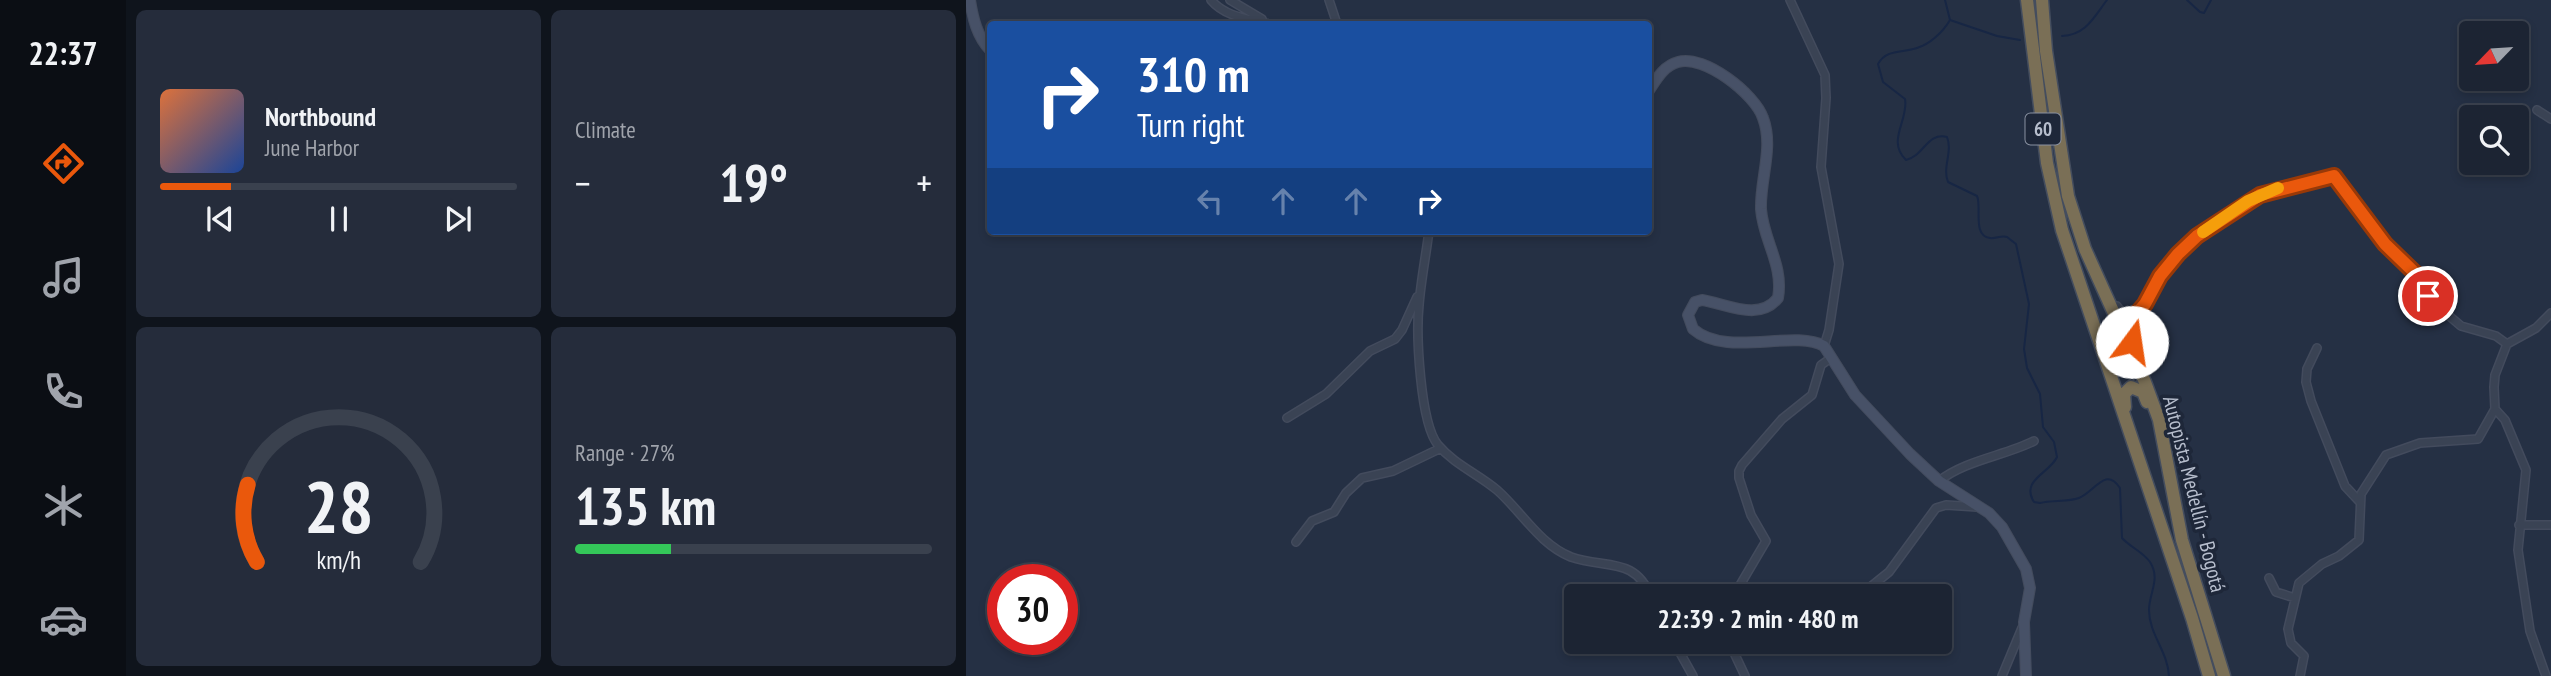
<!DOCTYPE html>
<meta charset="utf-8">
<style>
:root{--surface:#1c2433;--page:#252c3b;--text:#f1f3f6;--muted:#a0a4ac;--line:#3a414e;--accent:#ea580c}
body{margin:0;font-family:"PT Sans Narrow",sans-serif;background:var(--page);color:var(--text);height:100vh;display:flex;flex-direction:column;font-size:26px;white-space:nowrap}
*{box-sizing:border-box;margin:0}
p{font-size:23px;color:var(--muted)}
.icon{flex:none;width:38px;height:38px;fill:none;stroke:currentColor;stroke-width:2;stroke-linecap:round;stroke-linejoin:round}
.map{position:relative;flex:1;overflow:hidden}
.drawer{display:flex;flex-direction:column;gap:10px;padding:10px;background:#0f141c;width:840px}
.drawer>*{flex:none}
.top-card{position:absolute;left:21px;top:21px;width:665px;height:214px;border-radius:7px;box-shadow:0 4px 10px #0003,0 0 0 2px var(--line);background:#1a4fa0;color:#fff;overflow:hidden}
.needle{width:46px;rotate:245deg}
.tools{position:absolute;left:1493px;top:21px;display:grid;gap:14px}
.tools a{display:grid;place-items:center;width:70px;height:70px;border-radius:7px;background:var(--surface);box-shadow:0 4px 10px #0003,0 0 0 2px var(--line);font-size:35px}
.speed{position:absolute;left:21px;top:564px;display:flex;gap:14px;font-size:35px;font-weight:700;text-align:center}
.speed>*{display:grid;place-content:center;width:91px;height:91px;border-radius:50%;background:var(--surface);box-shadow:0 4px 10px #0003,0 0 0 2px var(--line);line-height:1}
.speed .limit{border:10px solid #d22;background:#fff;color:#111}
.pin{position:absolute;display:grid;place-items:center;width:60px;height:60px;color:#fff;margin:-30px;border:4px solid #fff;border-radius:50%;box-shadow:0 2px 7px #0007}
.me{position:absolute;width:77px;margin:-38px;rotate:14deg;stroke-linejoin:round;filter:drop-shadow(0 0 5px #0008)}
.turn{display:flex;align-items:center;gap:24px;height:147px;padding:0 35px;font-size:32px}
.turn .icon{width:91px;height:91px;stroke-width:2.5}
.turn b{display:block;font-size:49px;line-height:60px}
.lanes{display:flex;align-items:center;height:66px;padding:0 35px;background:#0003;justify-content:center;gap:35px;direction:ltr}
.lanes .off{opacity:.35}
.big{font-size:52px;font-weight:700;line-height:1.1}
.drawer .card{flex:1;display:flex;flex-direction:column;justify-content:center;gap:10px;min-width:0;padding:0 24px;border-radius:10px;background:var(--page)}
.drawer .dial{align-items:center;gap:0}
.dial svg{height:182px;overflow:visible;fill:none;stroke:var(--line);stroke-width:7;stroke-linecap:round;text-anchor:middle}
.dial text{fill:var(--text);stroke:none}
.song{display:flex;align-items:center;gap:21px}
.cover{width:84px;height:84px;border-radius:10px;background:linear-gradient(135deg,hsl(20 70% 55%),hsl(220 70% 35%))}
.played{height:7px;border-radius:4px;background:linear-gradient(90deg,var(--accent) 20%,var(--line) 20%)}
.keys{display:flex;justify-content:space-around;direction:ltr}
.heat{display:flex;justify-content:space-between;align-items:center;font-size:38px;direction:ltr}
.charge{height:10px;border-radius:5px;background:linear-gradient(90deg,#34c759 27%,var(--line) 0)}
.drawer .tiles{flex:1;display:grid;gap:10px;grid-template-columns:repeat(2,1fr)}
.trip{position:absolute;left:598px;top:584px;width:388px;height:70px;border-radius:7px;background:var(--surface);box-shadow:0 4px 10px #0003,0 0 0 2px var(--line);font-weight:700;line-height:70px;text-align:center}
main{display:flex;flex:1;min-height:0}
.menu{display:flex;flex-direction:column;width:126px;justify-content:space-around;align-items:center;background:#0b0e14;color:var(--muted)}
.menu .icon{width:49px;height:49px}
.menu .active{color:var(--accent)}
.menu b{font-size:32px;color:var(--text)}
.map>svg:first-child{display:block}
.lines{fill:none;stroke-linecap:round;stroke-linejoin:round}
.stream{stroke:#172644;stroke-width:2}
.street-casing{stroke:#434b5d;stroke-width:10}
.secondary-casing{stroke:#434b5d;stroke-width:12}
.highway-casing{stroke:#444d5e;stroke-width:15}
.street{stroke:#3a4354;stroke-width:7}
.secondary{stroke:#475167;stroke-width:10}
.highway{stroke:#7a6f56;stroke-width:12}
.route-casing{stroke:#983908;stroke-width:18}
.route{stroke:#ea580c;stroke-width:12}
.slow{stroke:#f59e0b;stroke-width:12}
.labels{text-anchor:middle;stroke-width:7;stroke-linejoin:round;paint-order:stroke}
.shield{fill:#1e2739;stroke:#8991a1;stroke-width:2}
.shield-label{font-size:19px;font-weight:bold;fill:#b7becd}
.street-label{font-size:21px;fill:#b7becd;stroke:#1e2739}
</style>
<main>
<nav class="menu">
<b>22:37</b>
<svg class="icon active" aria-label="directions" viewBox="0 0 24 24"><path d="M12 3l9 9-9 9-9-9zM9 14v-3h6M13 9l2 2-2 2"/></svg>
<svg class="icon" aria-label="music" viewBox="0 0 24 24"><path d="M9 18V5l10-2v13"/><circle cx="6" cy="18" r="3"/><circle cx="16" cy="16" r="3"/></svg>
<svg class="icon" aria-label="phone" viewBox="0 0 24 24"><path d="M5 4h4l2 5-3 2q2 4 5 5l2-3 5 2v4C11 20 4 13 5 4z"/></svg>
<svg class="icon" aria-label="climate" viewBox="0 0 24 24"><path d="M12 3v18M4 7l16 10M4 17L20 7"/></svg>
<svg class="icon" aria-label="car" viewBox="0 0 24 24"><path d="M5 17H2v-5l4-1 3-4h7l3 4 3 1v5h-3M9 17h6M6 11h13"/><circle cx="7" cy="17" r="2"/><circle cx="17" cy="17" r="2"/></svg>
</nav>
<section class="drawer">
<div class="tiles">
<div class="card">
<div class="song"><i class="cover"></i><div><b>Northbound</b><p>June Harbor</p></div></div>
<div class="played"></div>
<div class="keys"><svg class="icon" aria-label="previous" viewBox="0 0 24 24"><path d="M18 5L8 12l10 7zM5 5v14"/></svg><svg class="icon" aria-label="pause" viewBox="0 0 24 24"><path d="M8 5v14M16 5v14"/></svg><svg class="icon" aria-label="next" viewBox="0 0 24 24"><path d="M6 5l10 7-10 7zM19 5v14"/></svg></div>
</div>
<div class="card"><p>Climate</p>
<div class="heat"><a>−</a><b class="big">19°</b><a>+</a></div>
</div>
<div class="card dial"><svg viewBox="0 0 100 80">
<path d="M14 69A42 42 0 1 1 86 69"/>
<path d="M14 69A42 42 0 0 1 10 35" stroke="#ea580c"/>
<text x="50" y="56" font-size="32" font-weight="700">28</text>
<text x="50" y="72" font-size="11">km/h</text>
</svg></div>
<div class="card"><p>Range · 27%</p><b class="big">135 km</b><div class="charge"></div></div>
</div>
</section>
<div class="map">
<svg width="1585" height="676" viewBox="0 0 1585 676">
<rect width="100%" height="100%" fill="#253044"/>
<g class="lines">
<path class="stream" d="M979,0L984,20C977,32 964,44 951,48C936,53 920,49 912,64L917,82L939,99C943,120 920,141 940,160C958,156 961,132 981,137C987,152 976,167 982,182L1011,196C1016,207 1006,236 1024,238C1030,239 1035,235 1041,237L1050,244L1063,304L1058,349L1061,368L1074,394L1077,427L1088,442L1091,457C1084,473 1054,480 1068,502L1074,503C1086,500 1102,502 1113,498C1129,492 1139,466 1154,488L1156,538C1164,547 1177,552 1184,562C1195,579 1183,593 1183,610C1183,634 1202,652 1203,676
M1221,0L1234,12L1238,13L1245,0
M984,20L1031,36L1054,40
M1096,36C1120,35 1128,17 1141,0"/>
<g class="street-casing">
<path id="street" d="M245,0C259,17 283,19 303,24
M264,0L296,19
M363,0L371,24
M824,0L859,75L860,98L855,167L873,264L863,330L858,346
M1571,110L1585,119
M463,231C460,255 455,280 453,305C450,334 454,423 472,445C488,464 512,474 531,490C556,512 573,544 605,557C639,569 669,556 685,597
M1145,306H1151C1159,316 1168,334 1164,347
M1161,325L1172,315L1194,276L1212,254L1231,236L1294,195L1368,176L1419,244L1450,274L1468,303L1495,326L1530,336L1541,344
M1351,348L1341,369L1340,382L1345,401L1379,486L1393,501
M321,418L360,394L404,351L429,339L436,330L451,297
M973,481C1000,460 1038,456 1068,441
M1553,525H1585
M330,542L346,521L368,512L380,493L396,478L427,471L475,448
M1303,578L1310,592L1329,598
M767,597L800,541L785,515L773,478V471L776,465L816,419L846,395L855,365L865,358
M892,597L923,572L970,508L980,505L1011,507
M708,642L727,676
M763,642L779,676
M1036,676L1056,628
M1334,676L1338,656L1325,643L1322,629L1333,583L1356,564L1373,556L1393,540L1395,494L1420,455L1454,443L1512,439L1529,409
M1580,676L1564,631L1552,550L1560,470L1539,420L1529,409L1528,387L1529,375L1541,344L1570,328L1585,313"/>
</g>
<g class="secondary-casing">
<path id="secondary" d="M4,0C7,19 11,36 24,50
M682,92C690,80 697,66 712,62C738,54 789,94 797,118C808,147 794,179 795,209C797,240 818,265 812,298C793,322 761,304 736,300L729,302L722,315L727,329C760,358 827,329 858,346L889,395L944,454L973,481L1023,513L1036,527L1060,569L1064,588L1058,622L1060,676"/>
</g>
<g class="highway-casing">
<path id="highway" d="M1061,0L1081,163L1096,230L1226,618L1243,676
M1076,0L1080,51L1102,196L1119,249L1179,382L1193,420L1216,540L1258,676
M1159,407L1158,394L1165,387L1177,392L1181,402"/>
</g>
<use href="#street" class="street"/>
<use href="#secondary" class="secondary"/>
<use href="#highway" class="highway"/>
</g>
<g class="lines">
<g class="route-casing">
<path id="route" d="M1166,342L1161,325L1179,304L1194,276L1212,254L1231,236L1294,195L1368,176L1419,244L1450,274L1462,296"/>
</g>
<use href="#route" class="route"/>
<path class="slow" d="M1237,232L1282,201L1312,188"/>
</g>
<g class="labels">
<rect class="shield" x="1059.5" y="113.5" width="35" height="31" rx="5"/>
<g class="shield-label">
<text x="1077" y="136">60</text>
</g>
<g class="street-label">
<text transform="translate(1228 494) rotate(76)" y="7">Autopista Medellín - Bogotá</text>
</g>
</g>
</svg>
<div class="tools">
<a><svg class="needle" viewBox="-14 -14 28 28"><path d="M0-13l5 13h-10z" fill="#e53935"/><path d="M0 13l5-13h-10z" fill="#a0a4ac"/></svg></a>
<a><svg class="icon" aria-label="search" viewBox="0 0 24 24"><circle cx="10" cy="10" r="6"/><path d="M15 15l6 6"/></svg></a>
</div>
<div class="speed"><div class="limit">30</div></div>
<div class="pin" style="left:1462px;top:296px;background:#d93025"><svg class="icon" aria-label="arrive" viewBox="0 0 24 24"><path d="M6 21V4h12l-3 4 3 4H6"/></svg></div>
<svg class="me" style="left:1166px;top:342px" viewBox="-20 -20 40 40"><circle r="19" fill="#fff"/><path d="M0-13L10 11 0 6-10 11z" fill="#ea580c"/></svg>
<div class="trip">22:39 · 2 min · 480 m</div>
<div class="top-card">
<div class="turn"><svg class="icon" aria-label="right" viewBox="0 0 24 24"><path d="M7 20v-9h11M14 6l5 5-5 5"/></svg><div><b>310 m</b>Turn right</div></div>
<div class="lanes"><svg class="icon off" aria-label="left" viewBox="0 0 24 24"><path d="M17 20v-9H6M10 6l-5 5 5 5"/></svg><svg class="icon off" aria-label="ahead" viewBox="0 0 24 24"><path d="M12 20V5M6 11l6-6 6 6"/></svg><svg class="icon off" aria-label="ahead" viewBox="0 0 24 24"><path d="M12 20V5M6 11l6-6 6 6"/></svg><svg class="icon" aria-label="right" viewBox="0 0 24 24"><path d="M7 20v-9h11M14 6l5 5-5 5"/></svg></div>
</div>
</div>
</main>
